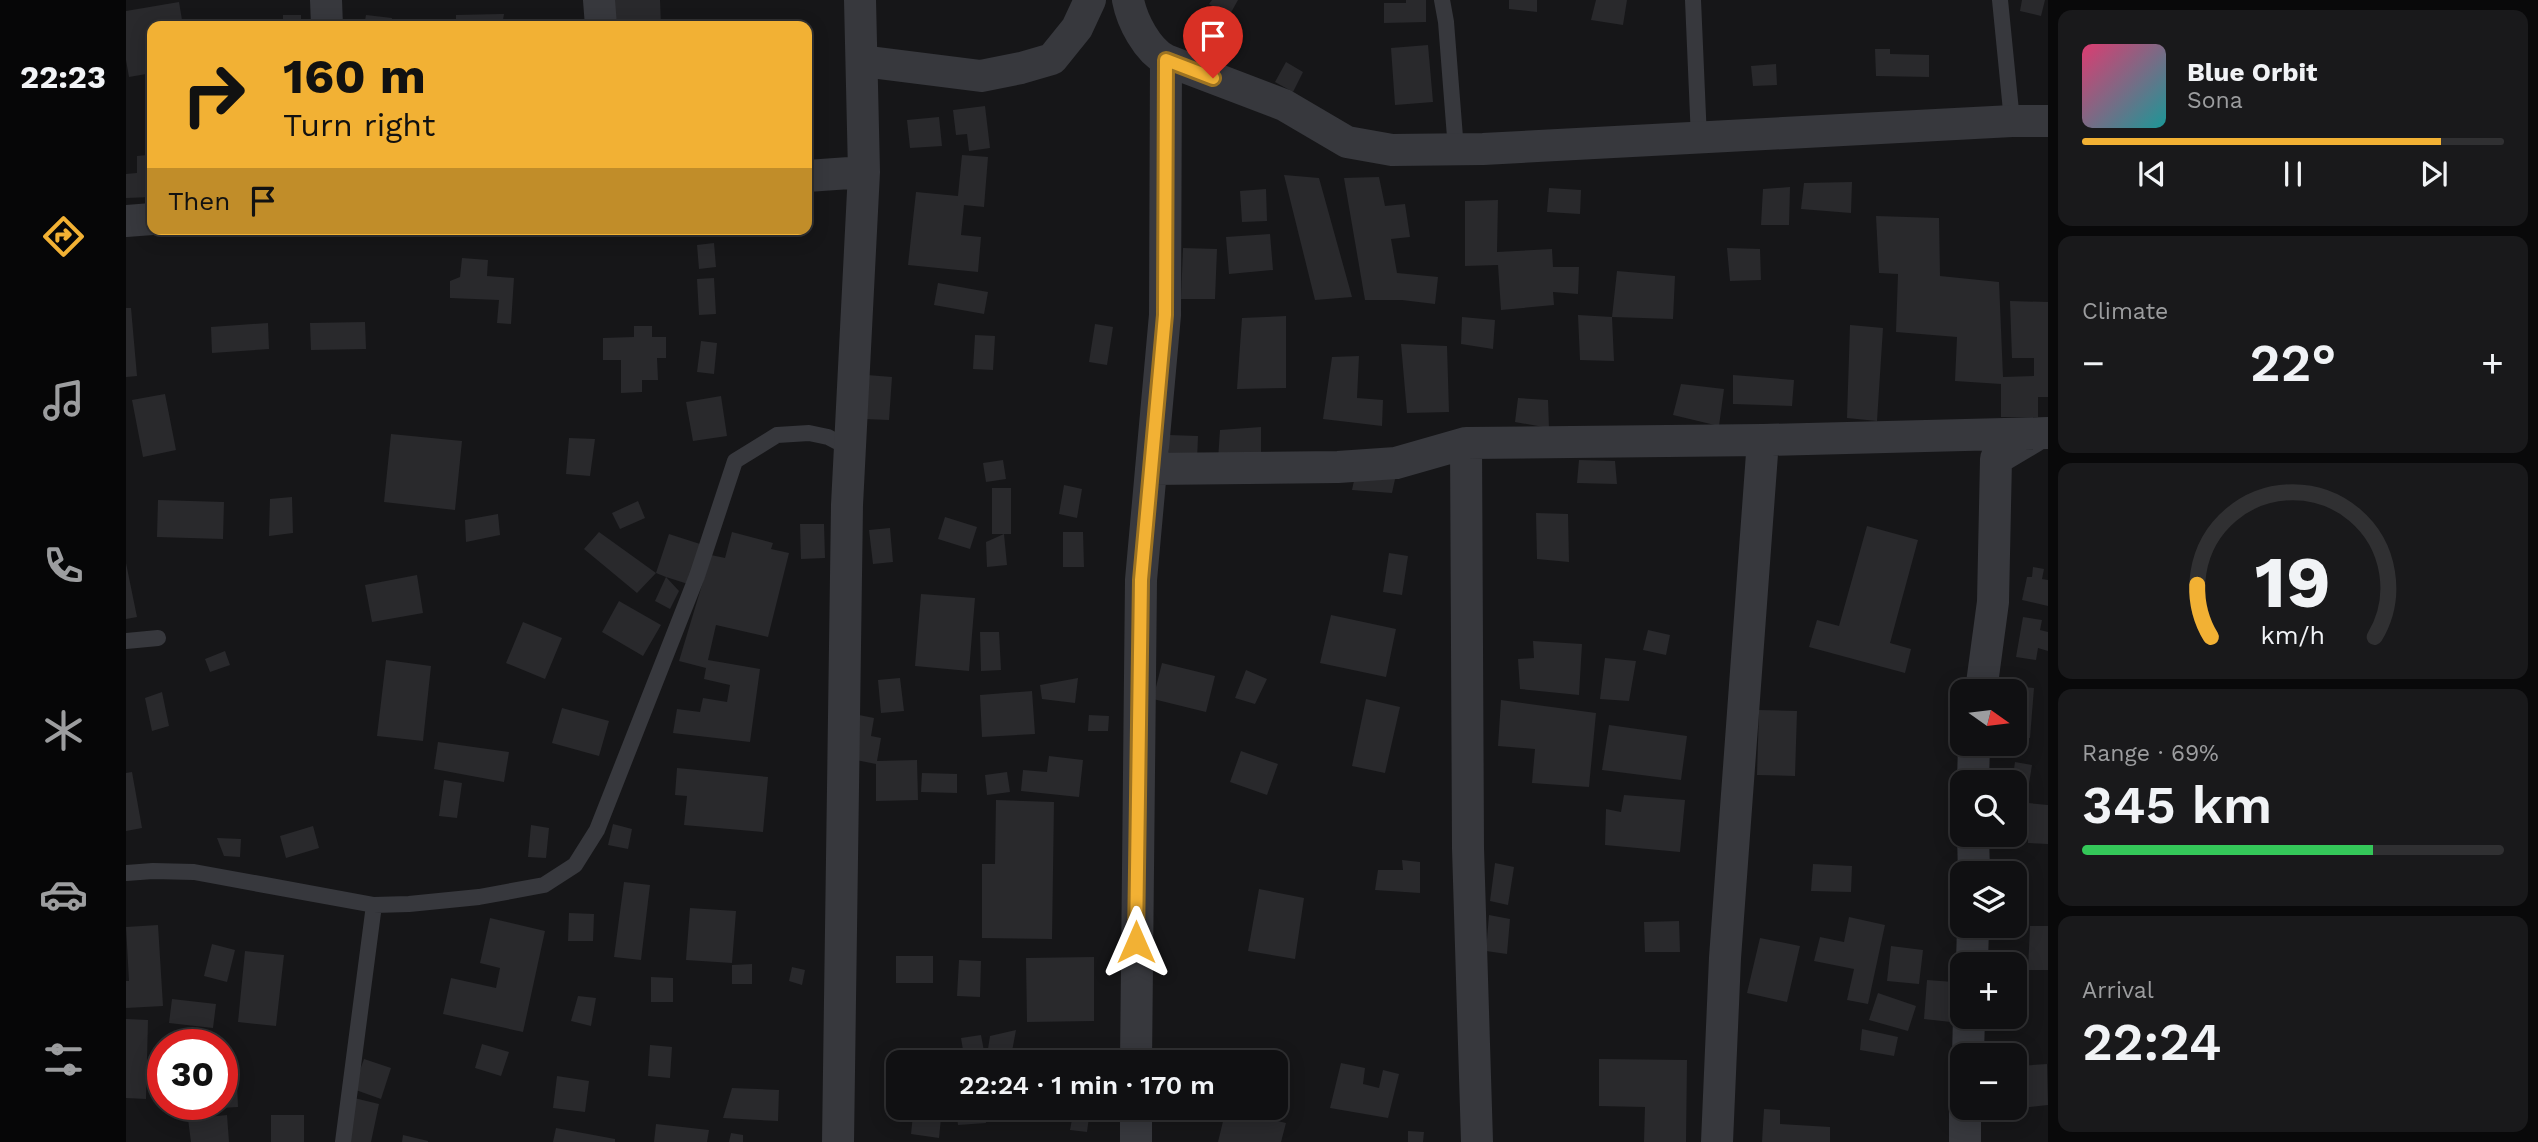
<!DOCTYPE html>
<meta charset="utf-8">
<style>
:root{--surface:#101012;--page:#19191b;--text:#f1f3f6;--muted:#9c9d9f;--line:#303032;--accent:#f2b134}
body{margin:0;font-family:"Work Sans",sans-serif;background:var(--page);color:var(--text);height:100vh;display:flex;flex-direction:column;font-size:26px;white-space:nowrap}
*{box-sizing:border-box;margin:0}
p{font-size:23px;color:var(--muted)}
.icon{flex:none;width:38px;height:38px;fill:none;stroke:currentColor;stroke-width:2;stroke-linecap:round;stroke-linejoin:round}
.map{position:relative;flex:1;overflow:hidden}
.panel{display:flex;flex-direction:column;gap:10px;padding:10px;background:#09090a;width:490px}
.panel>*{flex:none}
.top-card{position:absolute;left:21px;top:21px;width:665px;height:214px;border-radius:14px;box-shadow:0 4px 18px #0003,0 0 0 2px var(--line);background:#f2b134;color:#111;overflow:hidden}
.needle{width:46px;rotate:104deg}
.controls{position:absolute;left:1824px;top:679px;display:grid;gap:14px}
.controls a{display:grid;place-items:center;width:77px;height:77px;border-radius:14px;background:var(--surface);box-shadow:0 4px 18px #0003,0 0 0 2px var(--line);font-size:35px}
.speed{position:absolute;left:21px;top:1029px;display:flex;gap:14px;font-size:35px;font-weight:700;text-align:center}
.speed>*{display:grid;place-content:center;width:91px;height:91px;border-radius:50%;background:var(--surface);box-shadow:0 4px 18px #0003,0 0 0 2px var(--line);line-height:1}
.speed .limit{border:10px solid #d22;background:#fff;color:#111}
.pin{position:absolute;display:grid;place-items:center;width:60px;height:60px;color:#fff;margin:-72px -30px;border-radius:50% 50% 50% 0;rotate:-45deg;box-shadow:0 0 7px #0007}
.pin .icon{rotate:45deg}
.me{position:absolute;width:77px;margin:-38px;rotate:0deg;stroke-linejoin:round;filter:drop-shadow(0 0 5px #0008)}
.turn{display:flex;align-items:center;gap:24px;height:147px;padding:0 21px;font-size:32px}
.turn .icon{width:91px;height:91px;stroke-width:2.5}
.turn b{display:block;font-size:49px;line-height:60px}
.then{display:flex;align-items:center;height:66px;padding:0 21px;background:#0003;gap:14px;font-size:26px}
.big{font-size:52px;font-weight:600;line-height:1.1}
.panel .tile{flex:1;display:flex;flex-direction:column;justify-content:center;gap:10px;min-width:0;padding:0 24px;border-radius:14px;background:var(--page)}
.panel .dial{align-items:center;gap:0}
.dial svg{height:182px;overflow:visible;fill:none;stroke:var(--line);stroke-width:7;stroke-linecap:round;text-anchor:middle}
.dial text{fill:var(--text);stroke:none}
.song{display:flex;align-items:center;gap:21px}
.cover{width:84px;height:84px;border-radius:10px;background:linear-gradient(135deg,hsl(340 70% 55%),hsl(180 70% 35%))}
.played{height:7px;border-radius:4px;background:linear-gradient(90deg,var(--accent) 85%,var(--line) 85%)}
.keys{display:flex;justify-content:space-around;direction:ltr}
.heat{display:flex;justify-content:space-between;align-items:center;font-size:38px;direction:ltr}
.charge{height:10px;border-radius:5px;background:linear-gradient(90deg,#34c759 69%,var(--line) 0)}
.trip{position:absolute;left:760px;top:1050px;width:402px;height:70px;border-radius:14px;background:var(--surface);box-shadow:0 4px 18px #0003,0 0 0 2px var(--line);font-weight:600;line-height:70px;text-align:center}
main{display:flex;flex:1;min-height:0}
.dock{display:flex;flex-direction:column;width:126px;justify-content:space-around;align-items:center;background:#060607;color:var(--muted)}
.dock .icon{width:49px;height:49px}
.dock .selected{color:var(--accent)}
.dock b{font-size:32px;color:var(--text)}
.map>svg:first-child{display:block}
.building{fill:#29292c}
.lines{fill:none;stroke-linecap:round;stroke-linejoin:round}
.service{stroke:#37383d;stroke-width:16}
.minor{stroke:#37383d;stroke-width:32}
.route-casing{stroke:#9d7322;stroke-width:18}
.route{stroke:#f2b134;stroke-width:12}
</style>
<main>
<nav class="dock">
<b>22:23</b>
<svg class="icon selected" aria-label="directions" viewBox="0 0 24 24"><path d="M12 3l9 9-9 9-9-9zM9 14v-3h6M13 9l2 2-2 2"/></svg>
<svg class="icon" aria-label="music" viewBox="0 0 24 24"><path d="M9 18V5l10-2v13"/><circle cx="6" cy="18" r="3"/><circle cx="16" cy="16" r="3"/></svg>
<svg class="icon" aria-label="phone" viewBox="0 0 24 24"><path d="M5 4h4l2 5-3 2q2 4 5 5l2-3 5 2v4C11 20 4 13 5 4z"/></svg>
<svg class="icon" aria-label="climate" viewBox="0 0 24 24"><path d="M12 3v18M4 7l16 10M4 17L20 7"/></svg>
<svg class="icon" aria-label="car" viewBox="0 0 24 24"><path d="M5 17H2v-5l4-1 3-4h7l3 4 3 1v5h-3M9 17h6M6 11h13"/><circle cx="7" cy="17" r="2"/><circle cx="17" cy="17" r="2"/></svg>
<svg class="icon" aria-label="filters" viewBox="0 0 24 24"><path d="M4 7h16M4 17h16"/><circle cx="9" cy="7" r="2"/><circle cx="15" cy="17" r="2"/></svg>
</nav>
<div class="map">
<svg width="1922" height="1142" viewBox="0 0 1922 1142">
<rect width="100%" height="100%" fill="#161618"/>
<path class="building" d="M485,0H534L535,26L486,24Z
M1086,0H1112L1103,16L1083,4Z
M1280,0H1300V22L1258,23V3H1280Z
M1383,0H1411V12L1383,9Z
M1470,0H1501L1497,25L1465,20Z
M1896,0H1919L1915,16L1894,11Z
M53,2L57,26H26V73L3,77L0,60V11Z
M378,14L376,26H330V15Z
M157,15H175V26H157Z
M240,15L266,18L265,26H238Z
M1302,45L1307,102L1269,105L1265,48Z
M1749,49H1764V54L1803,55V77L1750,76Z
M1160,62L1177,72L1167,92L1149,82Z
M1650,64L1651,85L1627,86L1625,66Z
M859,106L864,148L843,151L841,134L830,135L827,110Z
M813,117L816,146L784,148L781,120Z
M22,155L23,172H26V197L0,198V174L11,173V156Z
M836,155L862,157L858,207L838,205L835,235L855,237L852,272L782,265L790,192L832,196Z
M1158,175L1193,178L1226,297L1189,300Z
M1253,177L1259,206L1279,204L1284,237L1265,239L1271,273L1312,277L1309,304L1276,300H1239L1218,178Z
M1726,182L1725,213L1675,209L1678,183Z
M1664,187L1663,225H1635L1637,189Z
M1423,188L1455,190L1454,214L1421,212Z
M1140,189L1141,221L1116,222L1114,191Z
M1372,200L1371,252L1426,249L1427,267H1453L1452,294L1427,292L1428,305L1375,310L1372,265L1339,266V201Z
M1750,216L1813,218L1814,276L1873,282L1877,377L1908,376V358H1886L1884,301L1922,302V397H1912V417H1875V384L1829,381L1831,337L1770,332L1772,274L1753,273Z
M1144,234L1147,270L1103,274L1100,237Z
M588,243L590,267L573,269L571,245Z
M1057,248L1091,249L1089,299H1055Z
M1601,248L1634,249L1635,280L1604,281Z
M336,258L362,260L361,276L388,278L385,324L371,323L373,300L324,298V281L334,277Z
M1491,271L1549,276L1547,319L1486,317Z
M588,278L590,314L573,315L571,279Z
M812,283L862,292L858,314L808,305Z
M0,308H5L11,376L0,377Z
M1452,315L1486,317L1488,361L1454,360Z
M1160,316V388L1111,389L1116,318Z
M1336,317L1369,320L1367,349L1335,344Z
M239,322L240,349L185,350L184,323Z
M142,323L143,349L86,353L85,327Z
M969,324L987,327L981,365L963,362Z
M1724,325L1757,328L1751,421L1721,418Z
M508,326H526V337H540V358H531L532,380H516V392L495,393V360H477V338L508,337Z
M849,335L869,336L867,370L847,369Z
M575,341L591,343L588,374L571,372Z
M1275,344L1321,346L1323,412L1281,413Z
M1233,356L1231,398L1257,400L1256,426L1197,419L1206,357Z
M741,375L766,377L763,420L739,419Z
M1607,375L1668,380L1666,406L1607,404Z
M1555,384L1598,389L1593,426L1547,415Z
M39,394L50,450L17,457L6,400Z
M595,396L601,436L567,441L560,402Z
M1392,398L1422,400L1423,428L1389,422Z
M1135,427V459L1092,460L1094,430Z
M265,434L336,441L329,510L258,502Z
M1043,435L1072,436L1071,461L1043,460Z
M443,438L469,439L464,476L440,474Z
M877,460L880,479L860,482L857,463Z
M1453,460L1489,461L1491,484L1451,483Z
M1271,470L1266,493L1226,490L1230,471Z
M938,485L956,489L951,518L933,514Z
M866,488H885V534H866Z
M166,497L167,533L143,536L144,499Z
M32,500L98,502L97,539L31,537Z
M512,501L519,518L494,529L486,513Z
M1410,513L1442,514L1443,562L1411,559Z
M372,514L374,535L340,542L339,520Z
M819,517L851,527L844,549L812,539Z
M674,524H698L699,558L675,559Z
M1741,526L1792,540L1764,643L1785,649L1779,673L1683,647L1691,620L1713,626Z
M764,528L767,562L747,564L743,530Z
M473,532L530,573L543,534L574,544L562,584L540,577L553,591L544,609L529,601L540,577L530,573L511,593L458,549Z
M606,532L647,543L645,549L663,553L642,637L590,625L582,660L634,669L624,742L547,733L551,709L574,712L577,698L601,702L604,685L578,679L580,668L553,661L585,555L599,558Z
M937,532H957L958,567H937Z
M878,534L881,565L861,567L860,542Z
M1263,553L1282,556L1276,595L1257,592Z
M0,563L11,617L0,619Z
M1907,567L1918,569L1916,579L1922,580V606L1896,600L1901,577H1906Z
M291,575L297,613L246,622L239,585Z
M795,594L849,598L843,671L789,666Z
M493,601L535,625L517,656L476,632Z
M1205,615L1270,629L1260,677L1194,663Z
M1897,617L1916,620L1914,630L1922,632V651L1912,648L1910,660L1890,657Z
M397,622L436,638L419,679L380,663Z
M1522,630L1544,635L1540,655L1517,650Z
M854,632H873L875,670L855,671Z
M1407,641L1456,644L1453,695L1394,689L1392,659L1408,658Z
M99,651L104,665L84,672L79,659Z
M1479,658L1510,661L1503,701L1474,699Z
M260,660L305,666L297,741L251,736Z
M1036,663L1089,676L1080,712L1027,699Z
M1120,670L1141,679L1129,704L1109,698Z
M774,678L778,711L755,713L752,680Z
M952,678L949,703L916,699L914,685Z
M1888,686L1908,688L1904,738L1888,737Z
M906,691L909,734L856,737L854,695Z
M36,692L43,726L26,731L19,698Z
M1240,699L1274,707L1259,773L1226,766Z
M1375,700L1470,713L1463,787L1406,783L1409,749L1372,746Z
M436,708L483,721L473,756L426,743Z
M1633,710L1671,711L1669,776L1631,775Z
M733,715L748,718L745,736L755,738L751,761L791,760L792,800L750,801V764L725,759Z
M963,715L983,716L982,731H962Z
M1483,725L1561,736L1555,780L1476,770Z
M312,742L383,752L378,782L308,769Z
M1115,751L1152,764L1141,795L1104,782Z
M923,756L957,760L953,797L895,791L897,770L921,772Z
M1889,762L1906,765L1901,796L1888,794V782H1886Z
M551,768L642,777L637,832L558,825L561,796L549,795Z
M6,772L16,828L0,831V773Z
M881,772L884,792L861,795L859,775Z
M796,773L831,774V793L795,792Z
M318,780L336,783L331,818L313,816Z
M1498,795L1559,800L1554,852L1479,845L1480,809L1495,812Z
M870,800L928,802L926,939L856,938V864H869Z
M1902,803L1922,805V844L1902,843Z
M487,824L506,829L502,849L482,845Z
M405,825L423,828L420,858L402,857Z
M187,826L193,848L160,858L154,836Z
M91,838L115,839L114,857L98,856Z
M1276,860L1294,862V893L1249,890L1252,870H1277Z
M1369,863L1388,867L1382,905L1364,901Z
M1687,864L1726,866L1725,892L1685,891Z
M498,882L524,885L515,960L488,957Z
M1133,889L1178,898L1169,959L1122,951Z
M564,908L610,911L606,963L560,960Z
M443,913L468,914L467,941H442Z
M1363,915L1384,919L1381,954L1360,951Z
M1723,917L1759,925L1742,1004L1721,1000L1728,969L1688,961L1694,937L1718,942Z
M364,918L419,931L397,1032L317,1014L325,978L370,988L374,968L354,963Z
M1553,921L1554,952H1519L1518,922Z
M32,925L37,1006L0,1008V981H3L0,927Z
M1904,926H1922V970H1902Z
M1634,938L1674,946L1661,1002L1621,993Z
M86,944L109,950L101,982L78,976Z
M1765,946L1797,950L1793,984L1761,981Z
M119,951L158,955L150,1026L112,1022Z
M770,956H807V983H770Z
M968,957V1021L901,1022L900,958Z
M833,960L855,961L854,997L831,996Z
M626,964V984H606V965Z
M666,967L679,970L676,985L663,981Z
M525,977L547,978V1002H525Z
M1801,980L1828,982L1825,1022L1798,1019Z
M1752,993L1790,1006L1782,1031L1743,1020Z
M452,996L470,998L465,1026L445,1021Z
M46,999L90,1004L87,1028L43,1023Z
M0,1019L22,1020L20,1099L0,1098Z
M1736,1029L1772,1037L1768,1056L1734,1050Z
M890,1030L884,1062H839L835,1038L855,1035L860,1062L864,1036Z
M356,1044L383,1052L375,1076L349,1068Z
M524,1045L546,1047L544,1078L522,1076Z
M238,1059L265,1068L255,1099L227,1089Z
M1473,1059L1561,1060L1560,1142H1518L1519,1107L1473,1106Z
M1215,1063L1239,1068L1237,1084L1253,1088L1257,1070L1273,1074L1262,1118L1204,1108Z
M1921,1064L1922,1105L1895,1108L1892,1066Z
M431,1076L463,1081L459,1112L427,1108Z
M96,1084H111L112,1107L78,1109V1104H96Z
M606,1088L653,1090L652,1121L597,1118Z
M228,1098L253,1104L245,1142H218Z
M773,1108H816L813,1138L785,1134L787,1115L772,1113Z
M830,1108H859L860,1123L832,1125Z
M1100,1109L1160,1123L1155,1142H1092Z
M1638,1109L1654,1110V1124L1704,1127V1142H1636Z
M947,1114L963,1117L961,1132L944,1130Z
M101,1115L103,1142H65L62,1119Z
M145,1115H178V1142H145Z
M530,1124L583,1130L581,1142H528Z
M430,1128L489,1139V1142H427Z
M1282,1131L1298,1132L1297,1142H1282Z
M605,1133L617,1135V1142H603Z
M277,1135L302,1141V1142H276Z"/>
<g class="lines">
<path class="service" d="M1316,0L1320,22L1330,150
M1567,0L1573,139
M1874,0L1886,121
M0,641L32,638
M0,873L27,871L68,872L248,905L283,904L353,897L418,885L449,865L471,830L571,576L609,461L651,435L683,433L702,437L725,449
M217,1142L248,905"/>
<path class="minor" d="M200,0L201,26
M473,0L475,26
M1002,0C1006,21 1021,50 1040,60L1039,315L1015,580L1010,1062
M1040,60L1158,105L1221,142L1266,150L1357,149L1886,121H1922
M736,61L855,76L895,68L926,59L951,28L964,0
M681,176L738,172
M0,221L26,219
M1340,443L1342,848L1351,1142
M1025,469L1212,467L1270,463L1340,443L1637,440L1922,433
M1855,691L1867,602L1870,459L1912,434
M1847,782L1848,744
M1847,835L1848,873
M1846,964L1847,926
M1842,1055L1843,1017
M1010,1108V1142
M712,1142L721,505L738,172L734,0
M1591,1142L1599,958L1637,440
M1839,1142V1108"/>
</g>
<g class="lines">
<g class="route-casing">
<path id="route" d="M1010,942L1015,580L1039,315L1040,60L1087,78"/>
</g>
<use href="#route" class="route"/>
</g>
</svg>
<div class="controls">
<a><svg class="needle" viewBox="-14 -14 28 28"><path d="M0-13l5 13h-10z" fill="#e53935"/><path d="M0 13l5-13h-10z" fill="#9c9d9f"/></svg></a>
<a><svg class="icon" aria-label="search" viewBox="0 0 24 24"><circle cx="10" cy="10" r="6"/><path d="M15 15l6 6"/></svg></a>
<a><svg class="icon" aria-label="layers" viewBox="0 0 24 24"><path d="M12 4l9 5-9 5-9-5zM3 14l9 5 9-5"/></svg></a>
<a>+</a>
<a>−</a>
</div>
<div class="speed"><div class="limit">30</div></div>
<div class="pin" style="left:1087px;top:78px;background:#d93025"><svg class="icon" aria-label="arrive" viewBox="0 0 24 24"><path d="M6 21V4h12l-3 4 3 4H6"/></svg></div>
<svg class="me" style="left:1010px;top:942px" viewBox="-20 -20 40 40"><path d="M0-17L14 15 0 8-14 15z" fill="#f2b134" stroke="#fff" stroke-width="4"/></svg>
<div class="trip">22:24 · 1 min · 170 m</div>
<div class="top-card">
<div class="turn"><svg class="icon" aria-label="right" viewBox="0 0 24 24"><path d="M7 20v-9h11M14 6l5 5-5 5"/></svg><div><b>160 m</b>Turn right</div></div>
<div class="then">Then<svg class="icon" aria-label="arrive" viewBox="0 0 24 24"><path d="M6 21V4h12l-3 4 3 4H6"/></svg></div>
</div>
</div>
<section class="panel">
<div class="tile">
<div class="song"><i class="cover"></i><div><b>Blue Orbit</b><p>Sona</p></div></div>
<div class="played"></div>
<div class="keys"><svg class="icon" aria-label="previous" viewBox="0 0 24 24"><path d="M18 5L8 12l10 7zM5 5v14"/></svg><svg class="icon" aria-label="pause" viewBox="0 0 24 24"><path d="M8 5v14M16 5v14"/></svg><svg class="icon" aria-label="next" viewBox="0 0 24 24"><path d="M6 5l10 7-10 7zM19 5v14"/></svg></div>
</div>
<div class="tile"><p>Climate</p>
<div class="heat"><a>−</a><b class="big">22°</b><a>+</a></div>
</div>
<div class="tile dial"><svg viewBox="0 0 100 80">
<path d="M14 69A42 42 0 1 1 86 69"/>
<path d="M14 69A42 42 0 0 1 8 46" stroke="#f2b134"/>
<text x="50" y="56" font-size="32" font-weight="700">19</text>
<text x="50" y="72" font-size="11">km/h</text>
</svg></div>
<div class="tile"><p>Range · 69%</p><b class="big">345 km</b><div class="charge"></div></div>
<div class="tile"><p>Arrival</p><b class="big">22:24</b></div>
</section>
</main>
